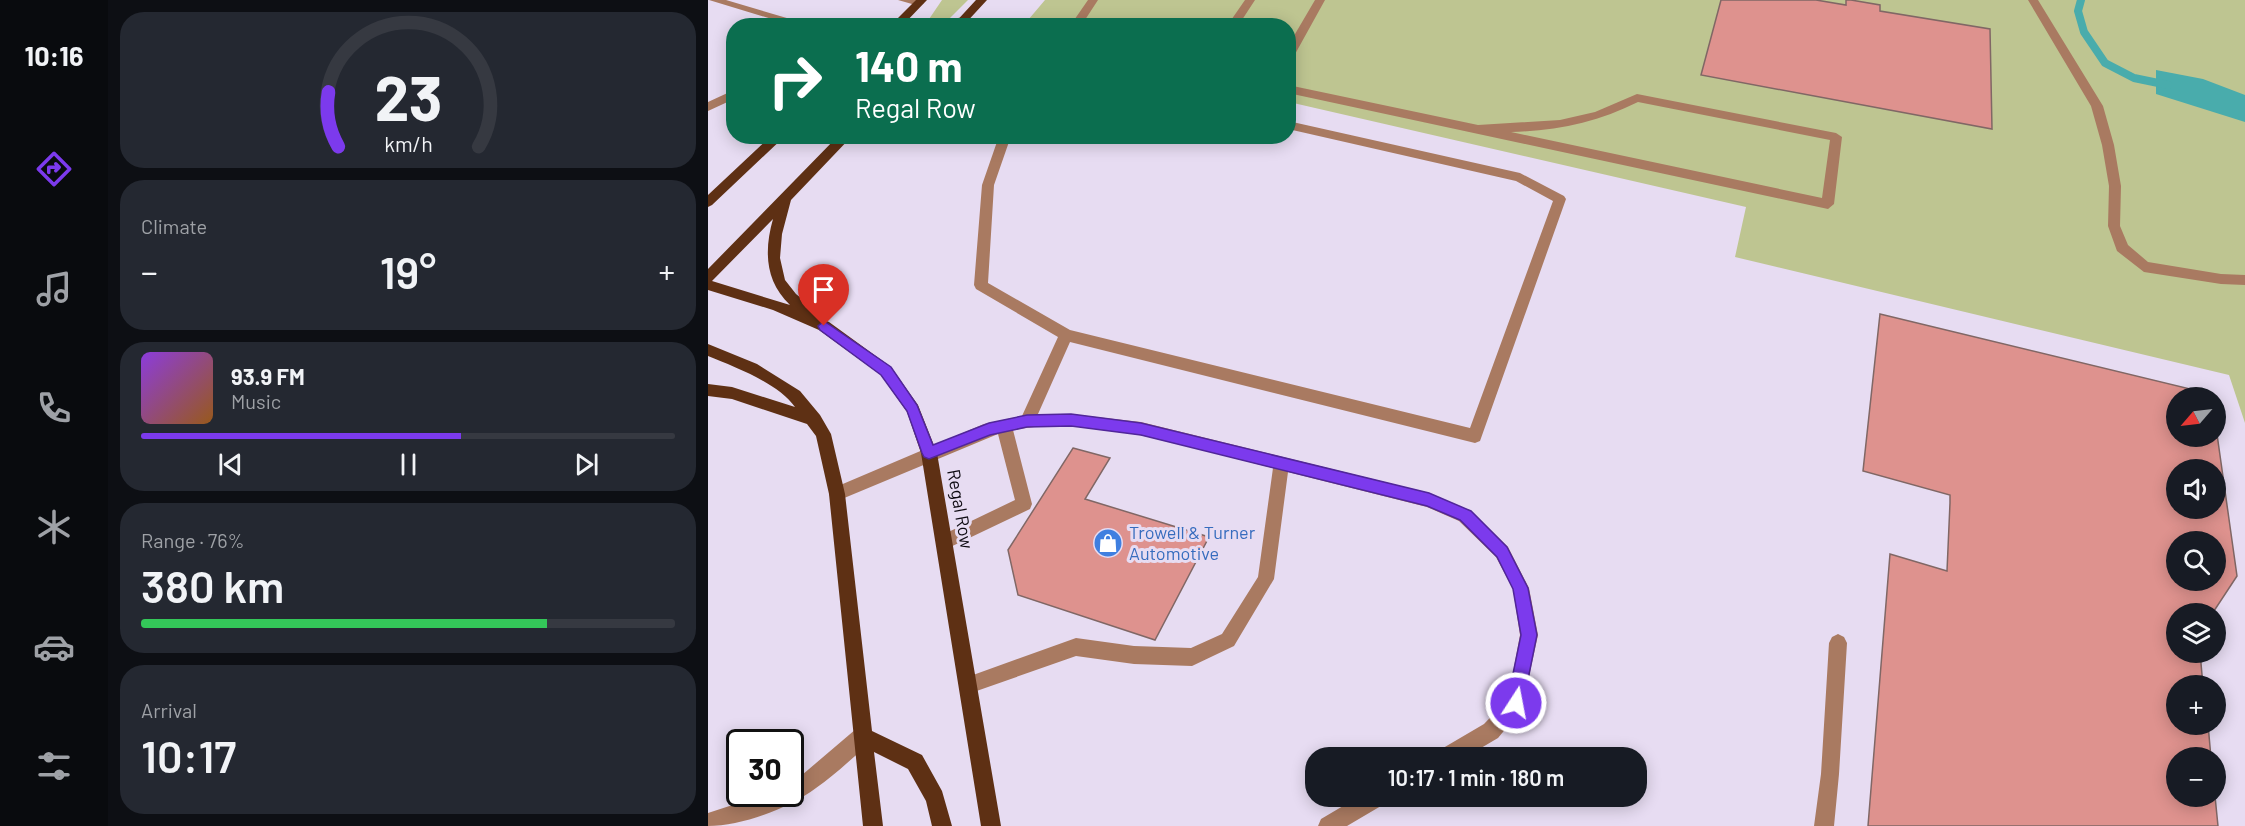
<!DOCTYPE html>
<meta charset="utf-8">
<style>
:root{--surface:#171b24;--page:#242831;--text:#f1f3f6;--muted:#9ea1a6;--line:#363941;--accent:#7c3aed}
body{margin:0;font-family:Barlow,sans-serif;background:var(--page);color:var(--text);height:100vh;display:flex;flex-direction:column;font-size:22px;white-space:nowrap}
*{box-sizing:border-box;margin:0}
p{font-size:20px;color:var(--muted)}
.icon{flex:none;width:33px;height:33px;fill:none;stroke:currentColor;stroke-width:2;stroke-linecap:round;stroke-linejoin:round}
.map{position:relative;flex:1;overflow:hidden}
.side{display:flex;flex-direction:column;gap:12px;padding:12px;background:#0d0f14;width:600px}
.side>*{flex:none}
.banner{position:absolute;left:18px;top:18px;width:570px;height:126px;border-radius:24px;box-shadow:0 3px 15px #0003;background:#0b6e4f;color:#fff;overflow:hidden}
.needle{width:39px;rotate:242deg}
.tools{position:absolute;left:1458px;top:387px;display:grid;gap:12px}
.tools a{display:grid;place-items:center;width:60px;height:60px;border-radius:50%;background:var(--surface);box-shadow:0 3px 15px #0003;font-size:30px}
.speed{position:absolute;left:18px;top:729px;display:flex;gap:12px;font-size:30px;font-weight:700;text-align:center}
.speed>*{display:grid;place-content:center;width:78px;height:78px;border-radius:50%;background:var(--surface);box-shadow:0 3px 15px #0003;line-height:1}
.speed .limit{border:3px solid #111;border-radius:9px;background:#fff;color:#111}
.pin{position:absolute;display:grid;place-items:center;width:51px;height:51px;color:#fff;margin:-62px -26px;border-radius:50% 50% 50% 0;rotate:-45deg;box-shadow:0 0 6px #0007}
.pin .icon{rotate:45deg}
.me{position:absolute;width:66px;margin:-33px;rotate:11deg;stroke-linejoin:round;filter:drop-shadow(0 0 4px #0008)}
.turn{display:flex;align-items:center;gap:21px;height:126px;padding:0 30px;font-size:27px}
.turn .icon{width:78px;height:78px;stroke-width:2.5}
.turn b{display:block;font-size:42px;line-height:51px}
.big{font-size:45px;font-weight:600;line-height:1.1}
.side .card{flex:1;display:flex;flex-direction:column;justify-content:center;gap:9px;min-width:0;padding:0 21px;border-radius:24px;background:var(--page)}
.side .dial{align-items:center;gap:0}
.dial svg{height:156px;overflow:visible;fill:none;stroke:var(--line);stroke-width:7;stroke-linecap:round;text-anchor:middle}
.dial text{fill:var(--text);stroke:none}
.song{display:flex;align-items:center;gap:18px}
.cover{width:72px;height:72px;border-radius:9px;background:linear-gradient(135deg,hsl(270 70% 55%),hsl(30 70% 35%))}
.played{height:6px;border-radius:3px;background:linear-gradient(90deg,var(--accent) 60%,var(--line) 60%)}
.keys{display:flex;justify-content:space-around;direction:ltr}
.heat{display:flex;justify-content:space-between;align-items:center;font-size:33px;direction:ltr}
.charge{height:9px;border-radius:4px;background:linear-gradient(90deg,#34c759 76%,var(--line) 0)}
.trip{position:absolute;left:597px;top:747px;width:342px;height:60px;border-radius:24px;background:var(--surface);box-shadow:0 3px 15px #0003;font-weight:600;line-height:60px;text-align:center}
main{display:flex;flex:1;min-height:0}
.tabs{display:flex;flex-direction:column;width:108px;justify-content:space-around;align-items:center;background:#090b0e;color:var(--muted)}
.tabs .icon{width:42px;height:42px}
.tabs .active{color:var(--accent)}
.tabs b{font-size:27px;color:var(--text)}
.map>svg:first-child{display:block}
.green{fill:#bec591}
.water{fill:#49acac}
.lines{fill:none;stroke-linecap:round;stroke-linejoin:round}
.stream{stroke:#49acac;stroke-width:8}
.building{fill:#de928e;stroke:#806765;stroke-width:1.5;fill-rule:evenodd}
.minor{fill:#a97a61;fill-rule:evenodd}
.major{fill:#5e3014;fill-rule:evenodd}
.route{fill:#7c3aed;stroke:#51269a;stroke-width:1.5}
.labels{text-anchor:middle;stroke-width:6;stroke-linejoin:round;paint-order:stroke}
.street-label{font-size:18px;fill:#0d0a11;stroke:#e7dcf2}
.shop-label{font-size:18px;fill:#366cbe;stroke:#e7dcf2;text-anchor:start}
</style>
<main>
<nav class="tabs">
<b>10:16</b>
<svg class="icon active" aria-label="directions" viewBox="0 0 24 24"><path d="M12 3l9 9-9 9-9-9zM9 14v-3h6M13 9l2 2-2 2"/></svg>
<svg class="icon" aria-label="music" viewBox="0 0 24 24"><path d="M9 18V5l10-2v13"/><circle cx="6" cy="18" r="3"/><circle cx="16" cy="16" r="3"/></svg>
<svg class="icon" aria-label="phone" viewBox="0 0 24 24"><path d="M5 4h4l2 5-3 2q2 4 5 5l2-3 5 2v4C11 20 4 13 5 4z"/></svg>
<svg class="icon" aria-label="climate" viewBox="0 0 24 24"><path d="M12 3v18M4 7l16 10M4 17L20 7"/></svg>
<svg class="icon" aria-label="car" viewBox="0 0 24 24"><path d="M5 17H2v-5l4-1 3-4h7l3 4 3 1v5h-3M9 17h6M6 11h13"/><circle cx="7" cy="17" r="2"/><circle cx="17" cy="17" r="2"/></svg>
<svg class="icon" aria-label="filters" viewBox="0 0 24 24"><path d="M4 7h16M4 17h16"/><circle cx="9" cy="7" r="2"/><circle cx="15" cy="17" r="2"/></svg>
</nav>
<section class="side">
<div class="card dial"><svg viewBox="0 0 100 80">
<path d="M14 69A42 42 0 1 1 86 69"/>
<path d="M14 69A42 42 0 0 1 9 41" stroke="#7c3aed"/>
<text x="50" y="56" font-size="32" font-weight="700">23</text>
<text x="50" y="72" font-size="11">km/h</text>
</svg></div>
<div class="card"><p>Climate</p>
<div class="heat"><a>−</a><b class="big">19°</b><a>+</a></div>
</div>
<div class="card">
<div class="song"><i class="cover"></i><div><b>93.9 FM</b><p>Music</p></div></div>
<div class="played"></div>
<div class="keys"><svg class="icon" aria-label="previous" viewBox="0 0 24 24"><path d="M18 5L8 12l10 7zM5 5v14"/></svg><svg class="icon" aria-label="pause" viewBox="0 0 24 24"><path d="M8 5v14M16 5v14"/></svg><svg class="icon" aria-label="next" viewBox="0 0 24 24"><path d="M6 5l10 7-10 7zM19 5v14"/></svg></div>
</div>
<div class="card"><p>Range · 76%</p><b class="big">380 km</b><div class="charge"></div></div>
<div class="card"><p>Arrival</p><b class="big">10:17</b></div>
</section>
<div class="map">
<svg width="1537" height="826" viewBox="0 0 1537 826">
<rect width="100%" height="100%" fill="#e7dcf2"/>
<path class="green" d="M234,0H260L235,25H217Z
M337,0H1537V423L1521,375L1027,257L1038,207L581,102L580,26H315Z"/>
<path class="water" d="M1448,70L1495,79L1537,95V122L1448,94Z"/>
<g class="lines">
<path class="stream" d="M1373,0L1370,11L1376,32L1397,63L1426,78L1460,85"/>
</g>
<path class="building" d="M1013,0H1108L1138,5V0H1143L1172,5V11L1282,29L1284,129L993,75Z
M1172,314L1503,394V398H1468V436H1508V427L1529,576L1504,614H1468V652H1492L1495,686H1468V724H1500L1503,758H1468V796H1507L1510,826H1160L1182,554L1239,571L1242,503V495L1155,471ZM1468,470H1508V508H1468ZM1468,542H1508V580H1468Z
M365,448L402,458L377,499L501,537L447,640L310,595L300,550Z"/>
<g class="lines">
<path class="minor" d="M1,0H18L106,26H87Z
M190,0H212L216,3L211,6Z
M380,0H390L373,26H362Z
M537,0H547L530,26H519Z
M607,0H617L586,56L580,59V46Z
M1320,0H1330L1395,106L1406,145L1413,186L1412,226L1420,245L1440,262L1513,274L1537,275V285L1513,284L1436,272L1409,251L1400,226L1401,186L1394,145L1383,106Z
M254,17L283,24L284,26H263L250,22V18Z
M580,85L770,125L852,120L887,112L929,94L1128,133L1134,137L1126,204L1120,209L580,93ZM930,102L1122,140L1114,198L803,132C848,131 890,122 930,102Z
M26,90V99L0,111V102Z
M580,121L812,173L856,196L858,199L772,441L767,443L362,342L330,414H362L433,422L721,493L763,511L800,547L821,588L830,635L814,709L790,738L756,758H728L730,751L776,724L800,699L812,635L805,589L788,557L751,521L719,507L580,472L566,579L526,646L484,666L426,664L368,656L260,694L254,691L251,685L254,679L368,638L426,646L483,648L514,634L550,577L565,468C487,449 384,414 305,430L324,504L322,509L236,550L230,547L228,542L230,537L307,500L290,434L129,501L123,499L121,494L123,489L276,424L314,416L350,337L268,289L266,285L274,185L291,136H303L286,185L280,283L362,330L762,428L845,201L808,181L580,129Z
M1130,634L1136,637L1139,643L1131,774L1126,826H1106L1113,774L1121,643L1124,637Z
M155,727L162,729L164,736L162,743C144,758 127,775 108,788C81,808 34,826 0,826V813L58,794H82V781L94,775L148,729Z
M652,796H680L678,803L639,826H610L613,819Z"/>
<path class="major" d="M208,0H219L194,26H182Z
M268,0H279L255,26H244Z
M63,136H77L4,205L0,207V195Z
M130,136H144L83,200L74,234L72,258L77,280L88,294L110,312L111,318L121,322L183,367L210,405L229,453L293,826H273L213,453L199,412L173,375L111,330L65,310L0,290V269ZM65,219C56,251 57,281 82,305L4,281Z
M0,344L49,364L92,391L112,415L123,434L137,494L164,731L214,755L234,791L244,826H224L218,801L200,769L166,752L175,826H155L121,494L108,436L99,424L24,399L0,396V384L24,387L87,407C70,383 27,367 0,356Z"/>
</g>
<path class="route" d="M116,321L183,367L209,405L225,445L281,423L319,415L363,414L433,423L721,493L763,511L799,547L820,588L829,635L814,709L808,711L802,709L799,703L813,635L805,589L789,557L752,520L719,506L433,435L363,426L319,427L282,435L221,459L216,457L214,453L199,411L173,375L112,330L110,326Z"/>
<defs>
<g id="shop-disc" transform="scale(1.5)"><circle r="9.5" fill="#3f7fe0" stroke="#e7dcf2"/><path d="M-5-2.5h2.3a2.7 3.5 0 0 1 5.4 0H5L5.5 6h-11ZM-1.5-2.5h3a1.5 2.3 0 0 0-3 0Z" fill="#fff"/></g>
</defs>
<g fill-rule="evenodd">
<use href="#shop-disc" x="400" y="543"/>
</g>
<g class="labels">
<g class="street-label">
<text transform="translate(252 509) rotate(80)" y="6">Regal Row</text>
</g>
<g class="shop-label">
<text x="421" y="539">Trowell &amp; Turner<tspan x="421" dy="21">Automotive</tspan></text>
</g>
</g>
</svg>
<div class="tools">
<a><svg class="needle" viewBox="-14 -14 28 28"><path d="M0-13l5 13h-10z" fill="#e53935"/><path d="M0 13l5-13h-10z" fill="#9ea1a6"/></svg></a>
<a><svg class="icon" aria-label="sound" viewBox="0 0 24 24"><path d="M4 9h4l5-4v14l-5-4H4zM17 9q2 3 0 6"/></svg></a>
<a><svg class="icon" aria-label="search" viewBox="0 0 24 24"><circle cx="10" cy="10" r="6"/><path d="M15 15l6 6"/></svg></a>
<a><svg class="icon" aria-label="layers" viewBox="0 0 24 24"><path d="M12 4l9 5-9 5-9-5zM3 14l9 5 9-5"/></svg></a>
<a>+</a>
<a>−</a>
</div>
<div class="speed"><div class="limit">30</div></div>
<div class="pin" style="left:116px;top:326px;background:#d93025"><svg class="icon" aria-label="arrive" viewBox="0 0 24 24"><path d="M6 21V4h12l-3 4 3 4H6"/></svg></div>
<svg class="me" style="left:808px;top:703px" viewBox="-20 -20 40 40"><circle r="17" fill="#7c3aed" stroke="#fff" stroke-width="3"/><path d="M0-11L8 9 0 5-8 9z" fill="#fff"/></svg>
<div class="trip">10:17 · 1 min · 180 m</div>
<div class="banner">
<div class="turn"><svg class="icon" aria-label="right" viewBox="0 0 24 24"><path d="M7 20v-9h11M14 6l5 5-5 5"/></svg><div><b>140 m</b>Regal Row</div></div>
</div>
</div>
</main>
